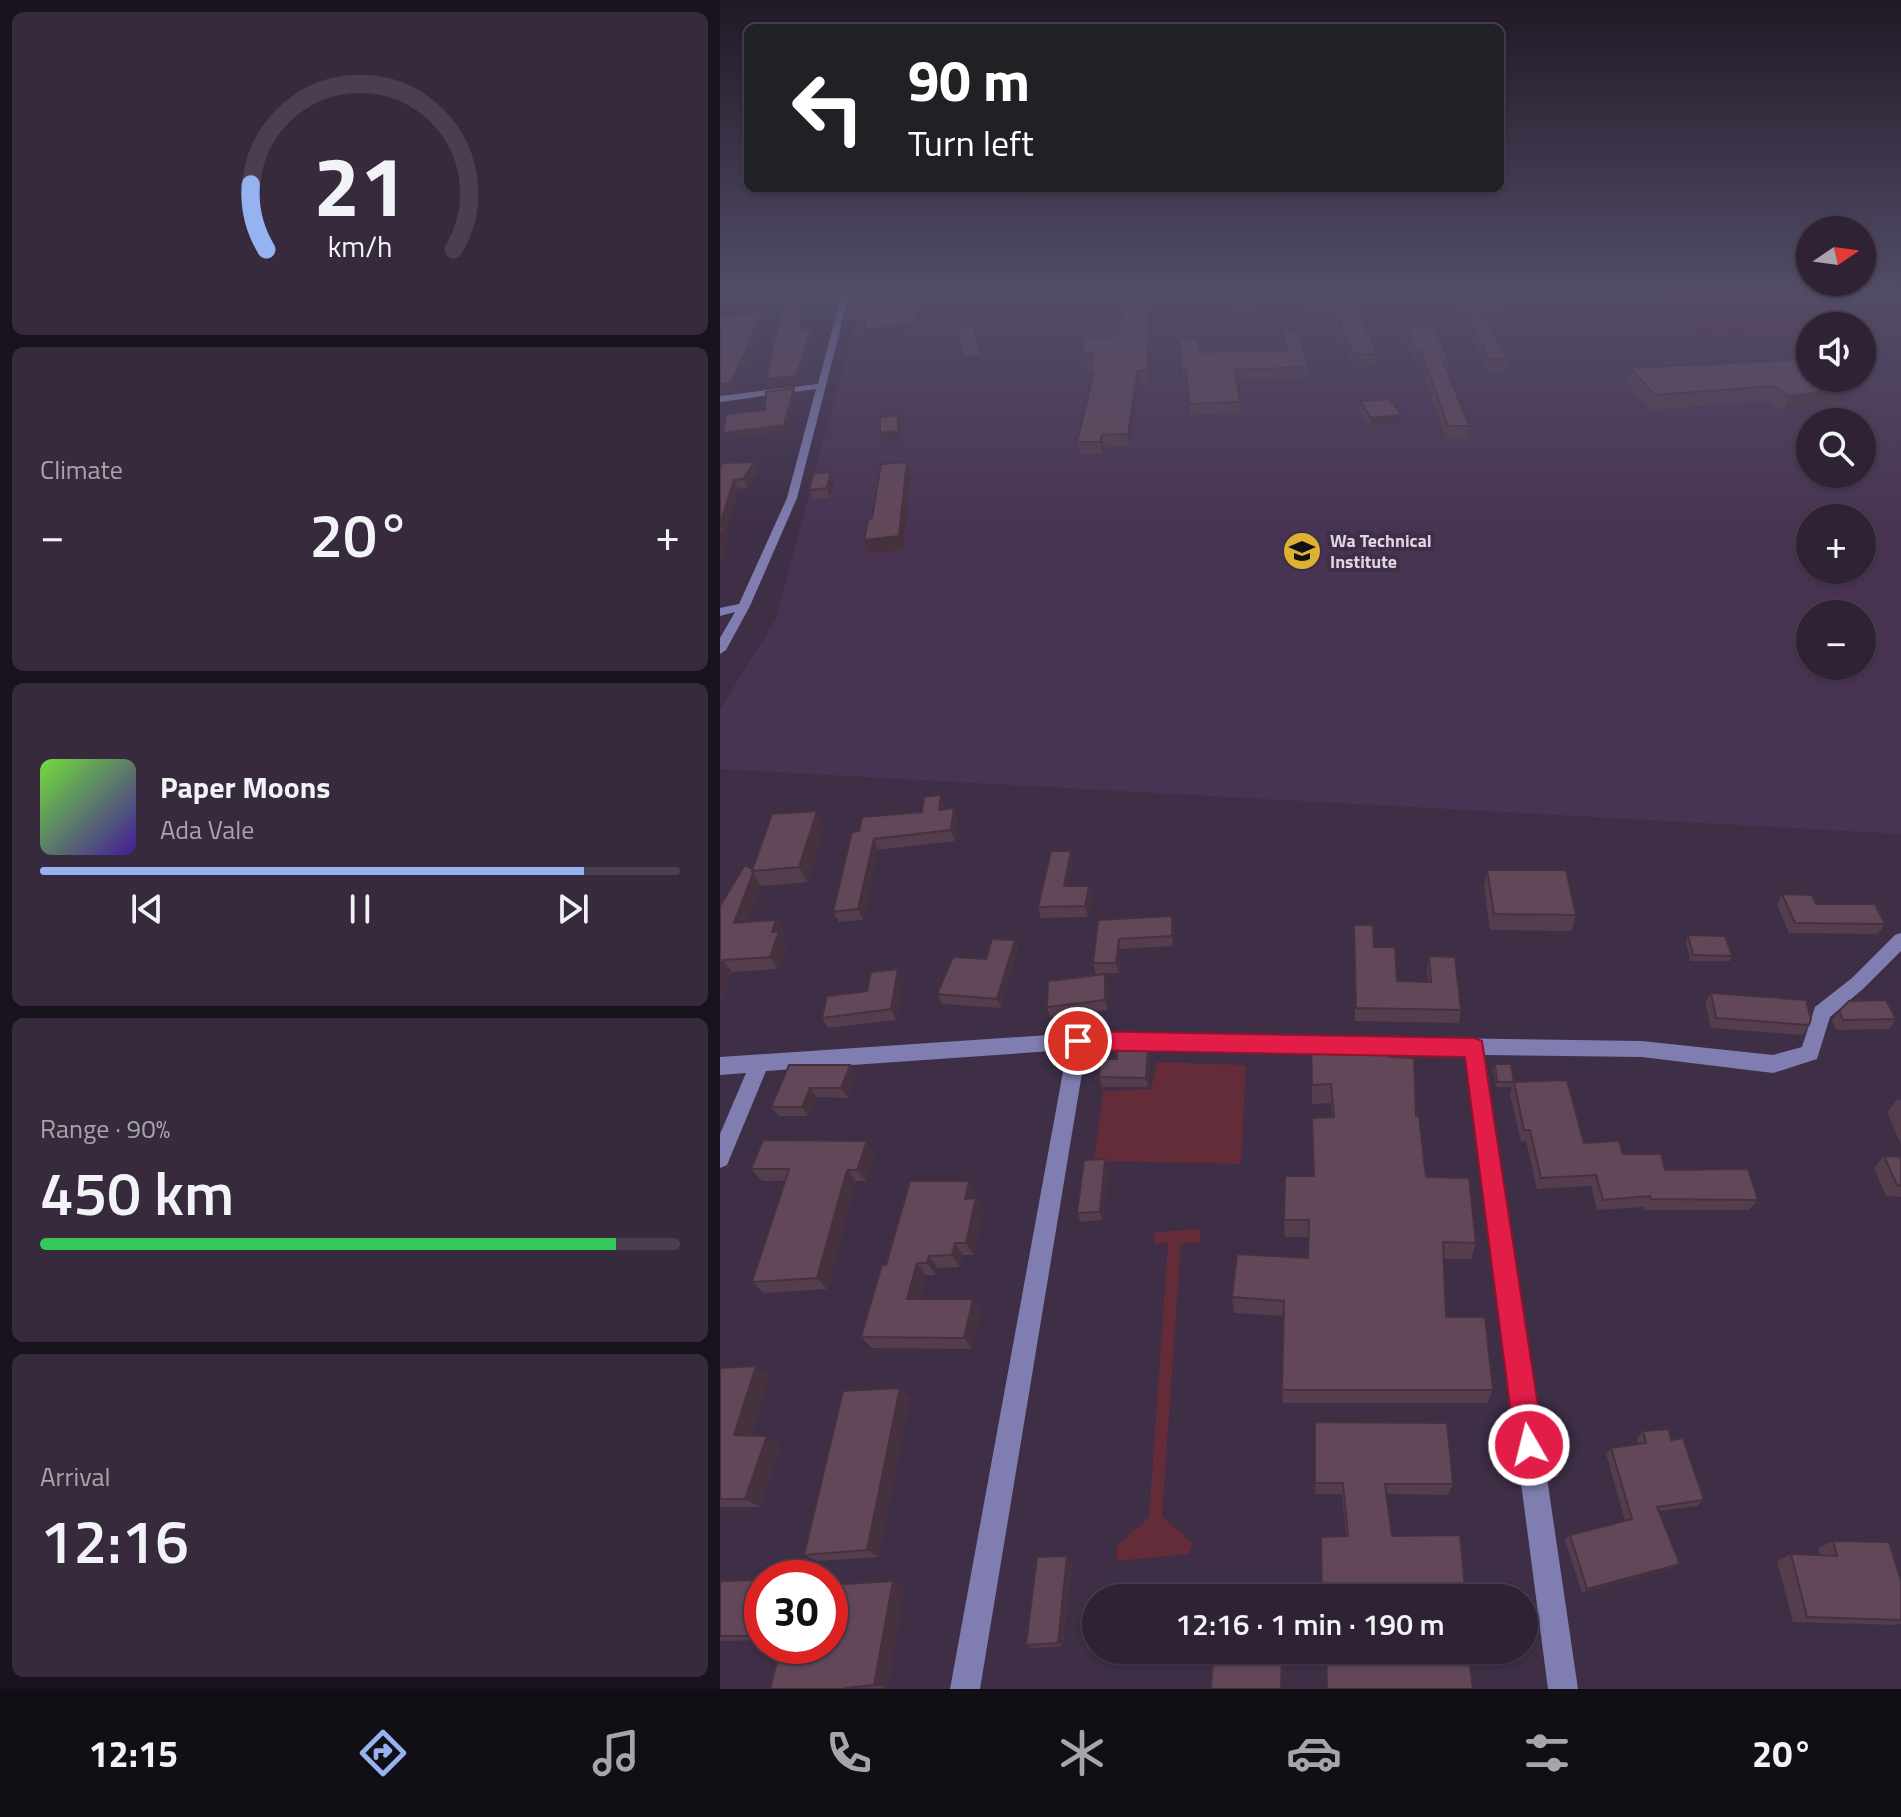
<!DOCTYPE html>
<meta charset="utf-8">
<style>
:root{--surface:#2e2234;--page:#362a3c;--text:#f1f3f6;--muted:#a7a4ac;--line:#493f4f;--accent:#95b2f1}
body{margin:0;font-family:"Titillium Web",sans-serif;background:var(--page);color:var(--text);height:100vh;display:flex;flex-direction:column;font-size:30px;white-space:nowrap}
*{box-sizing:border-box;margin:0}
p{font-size:26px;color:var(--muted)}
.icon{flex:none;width:44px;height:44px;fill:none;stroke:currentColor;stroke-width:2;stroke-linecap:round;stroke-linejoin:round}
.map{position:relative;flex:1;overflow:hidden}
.sheet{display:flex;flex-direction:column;gap:12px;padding:12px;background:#19131d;width:720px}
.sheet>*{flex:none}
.banner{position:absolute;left:24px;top:24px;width:760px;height:168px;border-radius:12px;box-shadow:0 2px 6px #0004,0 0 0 2px var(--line);background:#202124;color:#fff;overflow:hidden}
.needle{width:52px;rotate:77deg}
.tools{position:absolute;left:1076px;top:216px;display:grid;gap:16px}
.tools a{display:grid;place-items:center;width:80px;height:80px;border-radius:50%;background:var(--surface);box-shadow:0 2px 6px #0004,0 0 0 2px var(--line);font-size:40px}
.speed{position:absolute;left:24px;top:1560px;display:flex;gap:16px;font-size:40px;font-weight:700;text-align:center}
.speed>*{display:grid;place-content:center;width:104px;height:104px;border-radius:50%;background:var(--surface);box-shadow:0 2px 6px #0004,0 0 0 2px var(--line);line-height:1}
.speed .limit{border:12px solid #d22;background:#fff;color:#111}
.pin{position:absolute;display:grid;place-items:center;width:68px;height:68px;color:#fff;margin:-34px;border:4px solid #fff;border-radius:50%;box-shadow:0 2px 8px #0007}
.me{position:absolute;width:88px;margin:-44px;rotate:352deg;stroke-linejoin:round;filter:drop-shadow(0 0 6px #0008)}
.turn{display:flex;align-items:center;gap:28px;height:168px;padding:0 32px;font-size:36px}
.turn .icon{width:104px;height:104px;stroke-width:2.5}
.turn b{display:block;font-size:56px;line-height:68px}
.big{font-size:60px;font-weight:600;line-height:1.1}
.sheet .widget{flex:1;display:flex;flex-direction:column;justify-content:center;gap:12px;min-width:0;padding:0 28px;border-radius:12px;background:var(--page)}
.sheet .dial{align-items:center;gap:0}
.dial svg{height:208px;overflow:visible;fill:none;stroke:var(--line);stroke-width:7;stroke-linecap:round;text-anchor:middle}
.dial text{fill:var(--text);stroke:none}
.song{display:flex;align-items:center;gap:24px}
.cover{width:96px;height:96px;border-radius:12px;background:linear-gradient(135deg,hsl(100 70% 55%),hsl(260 70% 35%))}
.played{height:8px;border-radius:4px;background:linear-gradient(90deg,var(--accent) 85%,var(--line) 85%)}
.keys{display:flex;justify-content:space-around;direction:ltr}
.heat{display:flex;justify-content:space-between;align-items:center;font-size:44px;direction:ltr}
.charge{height:12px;border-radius:6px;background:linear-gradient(90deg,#34c759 90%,var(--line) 0)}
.trip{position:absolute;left:362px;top:1584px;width:456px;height:80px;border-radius:40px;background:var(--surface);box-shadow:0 2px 6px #0004,0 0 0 2px var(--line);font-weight:600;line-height:80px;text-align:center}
.dock{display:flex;height:128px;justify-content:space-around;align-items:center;background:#120e15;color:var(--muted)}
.dock .icon{width:56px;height:56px}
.dock .current{color:var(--accent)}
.dock b{font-size:36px;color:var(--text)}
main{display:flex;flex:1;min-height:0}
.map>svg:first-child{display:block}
.built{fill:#483452;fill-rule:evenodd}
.green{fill:#642b38}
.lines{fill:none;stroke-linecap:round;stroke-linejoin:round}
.minor{fill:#807eb0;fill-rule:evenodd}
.wall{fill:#543d4c}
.shaded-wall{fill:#45323e}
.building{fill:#624758;stroke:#45323e;stroke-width:2}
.route{fill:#e11d48;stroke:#92132f;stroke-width:2}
.labels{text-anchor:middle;stroke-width:8;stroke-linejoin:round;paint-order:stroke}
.far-poi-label{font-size:18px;font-weight:bold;fill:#dfd5e4;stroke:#3e2e46;text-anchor:start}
</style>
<main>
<section class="sheet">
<div class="widget dial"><svg viewBox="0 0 100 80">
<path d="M14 69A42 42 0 1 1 86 69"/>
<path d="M14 69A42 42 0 0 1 8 44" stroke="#95b2f1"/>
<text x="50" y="56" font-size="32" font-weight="700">21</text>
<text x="50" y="72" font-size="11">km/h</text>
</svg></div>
<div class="widget"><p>Climate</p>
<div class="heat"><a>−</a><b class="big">20°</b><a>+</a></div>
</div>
<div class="widget">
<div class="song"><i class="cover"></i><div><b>Paper Moons</b><p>Ada Vale</p></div></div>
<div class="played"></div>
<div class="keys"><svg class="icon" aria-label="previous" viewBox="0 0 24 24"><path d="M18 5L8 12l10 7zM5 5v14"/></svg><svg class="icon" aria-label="pause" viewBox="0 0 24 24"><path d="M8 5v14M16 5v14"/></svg><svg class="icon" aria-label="next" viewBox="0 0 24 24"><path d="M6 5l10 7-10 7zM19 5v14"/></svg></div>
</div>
<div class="widget"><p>Range · 90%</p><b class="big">450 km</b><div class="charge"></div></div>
<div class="widget"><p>Arrival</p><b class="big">12:16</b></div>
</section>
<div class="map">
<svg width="1181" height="1689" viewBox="0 0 1181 1689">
<rect width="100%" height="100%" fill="#3e2e46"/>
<path class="built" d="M143,292H1181V834L0,769V709L56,619ZM1090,326H1142V378H1090ZM1090,422H1142V474H1090ZM1090,518H1142V570H1090ZM1090,614H1142V666H1090Z"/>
<path class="green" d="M939,292H1106L1155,331H1142V326H1090V332L976,334Z
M437,1062L526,1065L521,1164L374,1161L383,1091L431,1089Z
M480,1229V1242L461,1244L442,1516L473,1544L469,1554L397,1561L396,1547L429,1517L448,1243L434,1244V1232Z"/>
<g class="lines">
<path class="minor" d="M122,292H130L77,498L30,606L6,650L0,654V638L15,612L0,616V608L19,604L67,498L96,389L0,402V396L98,384Z
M1181,933V951L1144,988L1110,1017L1097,1059L1053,1073L922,1057L765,1055L858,1689H828L745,1055L366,1049L260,1689H230L347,1050L46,1071L7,1165L0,1168V1134L26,1073L0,1075V1057L358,1033L922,1041L1053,1055L1082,1047L1095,1007L1132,978L1175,935Z"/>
</g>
<path class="wall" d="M431,292L430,382H419L409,446L384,447L382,454L360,455L357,442L372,380V365H363L361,353L398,336Z
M505,292H532L534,312L509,313Z
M579,292H628L658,354L657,366L633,367L612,318L585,317L579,300Z
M733,292H776L784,305L783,317L765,318L788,359L787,371L768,372L736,308Z
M686,327L729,360L728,372L749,426L747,439H726L700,364H695L685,339Z
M562,330L588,367V378L517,380L521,412L470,415L467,381H462L461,371L481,352L565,351L563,340Z
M910,368L1131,387L1125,402L1064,411L1049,401L931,410L907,383Z
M640,401L680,424L650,427L640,410Z
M34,462L38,471L27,488L18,489L6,530L9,537L0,567V468Z
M115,481L110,498L93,499L89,490Z
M225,806L224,809L234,808L238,819L235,841L158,850L143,920L119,922L113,912L139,831Z
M105,826L88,882L41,886V885L27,922L56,920L64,932L62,936L67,944L58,969L12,972L0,1004V906L32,869Z
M353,861L348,886H369L372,896L368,917L321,918L318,907Z
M767,870L856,915L852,931L770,930L764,886Z
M1062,894L1096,904L1165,924L1158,934L1069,933L1057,905Z
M378,920L454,926L453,946L401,949L399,973L376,974L373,963Z
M634,925L654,947L677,981L708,982L707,970L709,956L741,1010L739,1023L635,1021Z
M968,935L1012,956L1010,961H970L966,941Z
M295,940L298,949L281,1008L222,1004L217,994L266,959Z
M178,969L183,980L176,1020L108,1028L102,1018L147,991Z
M385,974L387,985V1010L330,1017L327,1007Z
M991,993L1089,1025L1083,1035L991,1028L985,1003Z
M1119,1011L1176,1019L1169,1029L1116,1030L1112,1021Z
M591,1048L670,1057L696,1116L706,1177L756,1243L751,1259H723L726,1317L773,1390L767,1403H563L562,1390L564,1316L514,1313L512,1297L588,1258L589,1237H565L564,1220L593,1176L592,1118L612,1117L611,1103L592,1104Z
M428,1051L430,1060L428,1087H382L379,1077L397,1059Z
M775,1064L794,1082L864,1143L903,1154L945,1170L1038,1200L1029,1210H924V1207L877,1210L871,1186L817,1189L806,1141L801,1142L790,1094L792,1087H776L773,1068Z
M130,1065L136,1075L128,1098L97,1097L89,1116H59L51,1107Z
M1177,1100H1181V1145L1167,1112Z
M155,1153L146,1181H136L107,1289L44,1293L32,1282L65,1181H42L31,1169Z
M1164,1156L1181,1157V1197L1166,1196L1154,1168Z
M385,1159L388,1169L383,1220L361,1222L357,1213Z
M257,1194L256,1199L263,1212L254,1255H243L240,1267L218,1268L216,1275H206L200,1299H253L261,1311L252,1349L152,1348L141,1337L166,1265Z
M0,1368L50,1376L31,1435L61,1445L40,1507H0Z
M190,1398L159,1557L98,1561L84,1555Z
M595,1422L733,1484L728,1495L666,1494L672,1536H626L622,1494H595Z
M923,1431L951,1440L984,1500L977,1506L939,1511L953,1569L862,1593L845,1540L850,1535L905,1521L886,1454L891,1448L919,1444L917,1438Z
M1113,1541L1181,1581V1624L1176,1625L1073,1622L1057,1561L1071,1554L1100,1555L1098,1548Z
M352,1560L343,1646L312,1648L306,1645Z
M42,1580V1640L0,1641V1581Z
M185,1587L167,1688L50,1689Z"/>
<path class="shaded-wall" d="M0,292H42V293L0,297Z
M87,292H111L109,295L90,296L82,336L79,329Z
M201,292H204L195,329L148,335L146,329Z
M430,292H431L430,382L428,370Z
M43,312L46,320L14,391L0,393V384Z
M144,320L146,326L124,328L122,322Z
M92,327L94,334L79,383L49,387L46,379Z
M261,355L263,364L245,366L243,357Z
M418,371L419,382L409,446L408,434Z
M1131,387L1125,402L1064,411L1069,396Z
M74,388L76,395L67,432L6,440L3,433L64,425Z
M178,415L181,424V440L163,442L160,433Z
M681,415L680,424L650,427L651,418Z
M382,435L384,447L382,454L380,442Z
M34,462L38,471L27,488L23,479Z
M187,462L191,475L183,550L149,553L144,540Z
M111,472L115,481L110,498L107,488Z
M14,480L18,489L6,530L9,537L0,567V524Z
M221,795L225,806L223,821L219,810Z
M234,808L238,819L235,841L231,830Z
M97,811L105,826L88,882L79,867Z
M154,839L158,850L143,920L138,909Z
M351,851L353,861L346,896L344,886Z
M33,873L41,885L22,936L14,923Z
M369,886L372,896L368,917L365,906Z
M452,916L454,926L453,946L452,936Z
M56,920L64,932L62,936L67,944L58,969L50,957L52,932Z
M399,939L401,949L399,973L396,963Z
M295,940L298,949L281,1008L277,999Z
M3,960L12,972L0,1004V968Z
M178,969L183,980L176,1020L171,1009Z
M385,974L387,985V1010L385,1000Z
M428,1051L430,1060L428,1087L426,1078Z
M130,1065L136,1075L128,1098L121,1088Z
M90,1088L97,1097L89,1116L82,1107Z
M147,1141L155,1153L146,1181L137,1170Z
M385,1159L388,1169L383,1220L380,1212Z
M127,1170L136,1181L107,1289L97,1278Z
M249,1181L257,1194L256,1199L263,1212L254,1255L246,1243L245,1199Z
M235,1243L243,1255L240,1267L232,1255Z
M209,1256L218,1268L216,1275L207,1263Z
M197,1263L206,1275L197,1310L187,1299Z
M253,1299L261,1311L252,1349L244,1338Z
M36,1366L50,1376L29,1444L14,1435Z
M180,1388L190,1398L159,1557L147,1550Z
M47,1436L61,1445L40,1507L25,1499Z
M347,1556L352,1560L343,1646L338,1643Z
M960,1564L953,1569L862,1593L867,1589Z
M173,1581L185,1587L167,1688L154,1685Z
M42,1587V1640L27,1636Z
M562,1650H563L562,1689H561Z"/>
<path class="building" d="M65,292H87L79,329L92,327L76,376L46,379Z
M133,292H201L194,324L146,329L144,320L122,322Z
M404,292H430L428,370L418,371L408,434L382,435L380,442H357L374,372H371L373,353H361L365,337L398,336Z
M507,292H532L534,302L509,303Z
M580,292H628L658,354L634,355L612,306H585Z
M736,292H776L784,305L759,307L788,359H769L737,297Z
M43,312L11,383L0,384V316Z
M714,326L729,360H723L749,426H728L701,352H696L686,327Z
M254,327L261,355L243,357L237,329Z
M562,330H579L588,367L515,370L520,402L469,404L466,370L461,371L459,338H477L481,352L567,351Z
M1090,359V378H1117L1131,387L1069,396L1054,386L935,395L910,368Z
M74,388L64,425L3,433L6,414L45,410L46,392Z
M670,399L681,415L651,418L640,401Z
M178,415V431L160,433V417Z
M34,462L23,479L14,480L0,524V468L3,463Z
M187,462L179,536L144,540L148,519L152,518L161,464Z
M111,472L107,488L89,490L94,473Z
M4,527L0,541V528Z
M221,795L219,810L234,808L231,830L154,839L138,909L113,912L132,832L139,831L142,817L202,812L204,797Z
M97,811L79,867L32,871L52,814Z
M331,851H351L344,886H369L365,906L318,907Z
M25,865L32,869L33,873L14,923L56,920L52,932L59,931L50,957L3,960L0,968V906Z
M767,870H846L856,915L774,914Z
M1062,894L1092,895L1096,904H1155L1165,924L1075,923Z
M452,916V936L399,939L396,963H373L378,920Z
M634,925H653L654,947H675L677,981L711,982L709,956L735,957L741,1010L636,1008Z
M968,935L1005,936L1012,956L973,955Z
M272,939L295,940L277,999L217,994L233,957L266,959Z
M178,969L171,1009L102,1018L107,996L147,991L151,972Z
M385,974V1000L327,1007L328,981Z
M991,993L1086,1000L1091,1019L1089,1025L996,1018Z
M1166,1000L1176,1019L1123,1020L1119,1011L1129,1001Z
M591,1048H669L670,1057L694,1058L696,1116H699L706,1177L749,1178L756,1243L723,1242L726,1317H765L773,1390H562L564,1301L512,1297L517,1254L588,1258L589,1220H564L565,1176H594L592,1118L614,1117L611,1084L592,1085Z
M397,1051H428L426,1078L379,1077L381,1059H397Z
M775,1064H791L794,1082H777Z
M69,1065H130L121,1088H90L82,1107H51Z
M847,1080L864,1143L899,1141L903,1154H941L945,1170L1028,1169L1038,1200L931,1199L930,1196L883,1200L876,1175L821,1178L810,1130H804L794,1082Z
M43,1140L147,1141L137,1170H127L97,1278L32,1282L69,1169H31Z
M1164,1156L1181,1157V1186L1177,1185Z
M385,1159L380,1212L357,1213L364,1160Z
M190,1181H249L245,1199L256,1198L246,1243H235L232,1255L209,1256L207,1263H197L187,1299H253L244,1338L141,1337L162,1265H166Z
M36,1366L14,1435L47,1436L25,1499H0V1368Z
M180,1388L147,1550L84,1555L123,1391Z
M595,1422L727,1423L733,1484H665L672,1536L740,1535L746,1598H602L601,1537L628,1536L623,1483H595Z
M949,1429L951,1440L963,1438L984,1500L937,1507L960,1564L867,1589L850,1535L912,1519L891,1448L926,1443L923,1431Z
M1113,1541L1169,1542L1181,1581V1620L1087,1617L1071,1554L1117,1556Z
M347,1556L338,1643L306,1645L317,1557Z
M42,1580V1587L27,1636H0V1581Z
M173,1581L154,1685L126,1688V1689H50L61,1646H110V1585Z
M493,1650H562L561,1689H491Z
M606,1650H748L753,1689H607Z"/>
<linearGradient id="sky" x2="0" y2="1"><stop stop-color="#221926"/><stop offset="0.55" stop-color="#524c68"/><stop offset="1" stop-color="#524c68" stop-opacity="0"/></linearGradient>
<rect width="1181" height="529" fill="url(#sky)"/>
<path class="route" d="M358,1031L754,1038L762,1041L824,1445L820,1455L809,1459L799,1455L795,1445L745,1057L358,1050L351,1047L348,1041L351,1034Z"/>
<defs>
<g id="school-disc" transform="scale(2)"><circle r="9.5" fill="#ddb233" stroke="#3e2e46"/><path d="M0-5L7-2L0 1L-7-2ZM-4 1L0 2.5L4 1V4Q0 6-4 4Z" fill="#111"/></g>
</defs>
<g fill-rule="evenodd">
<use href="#school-disc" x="582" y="551"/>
</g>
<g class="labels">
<g class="far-poi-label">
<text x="610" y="547">Wa Technical<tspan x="610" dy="21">Institute</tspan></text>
</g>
</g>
</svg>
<div class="tools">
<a><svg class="needle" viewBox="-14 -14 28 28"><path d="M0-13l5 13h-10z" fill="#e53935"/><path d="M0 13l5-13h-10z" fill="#a7a4ac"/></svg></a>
<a><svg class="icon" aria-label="sound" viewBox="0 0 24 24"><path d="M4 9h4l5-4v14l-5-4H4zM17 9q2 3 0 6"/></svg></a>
<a><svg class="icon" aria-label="search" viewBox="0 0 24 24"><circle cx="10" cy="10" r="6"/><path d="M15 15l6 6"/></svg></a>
<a>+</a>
<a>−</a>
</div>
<div class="speed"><div class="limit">30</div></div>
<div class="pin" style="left:358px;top:1041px;background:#d93025"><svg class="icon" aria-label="arrive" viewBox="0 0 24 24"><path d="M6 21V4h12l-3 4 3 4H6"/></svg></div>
<svg class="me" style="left:809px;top:1445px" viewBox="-20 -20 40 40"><circle r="17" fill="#e11d48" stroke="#fff" stroke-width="3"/><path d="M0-11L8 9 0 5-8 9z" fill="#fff"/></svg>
<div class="trip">12:16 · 1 min · 190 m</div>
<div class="banner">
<div class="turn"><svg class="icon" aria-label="left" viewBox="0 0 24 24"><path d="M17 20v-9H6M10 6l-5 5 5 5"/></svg><div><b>90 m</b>Turn left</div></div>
</div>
</div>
</main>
<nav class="dock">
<b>12:15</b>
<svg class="icon current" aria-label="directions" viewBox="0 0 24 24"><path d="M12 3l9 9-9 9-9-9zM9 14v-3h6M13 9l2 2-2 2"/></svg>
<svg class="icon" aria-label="music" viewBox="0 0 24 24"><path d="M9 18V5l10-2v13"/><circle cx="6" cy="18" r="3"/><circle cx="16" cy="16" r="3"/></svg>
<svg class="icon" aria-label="phone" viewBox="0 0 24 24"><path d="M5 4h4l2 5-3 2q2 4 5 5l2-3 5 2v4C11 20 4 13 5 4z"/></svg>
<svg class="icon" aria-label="climate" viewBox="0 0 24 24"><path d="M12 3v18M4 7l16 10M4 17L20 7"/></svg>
<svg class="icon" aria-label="car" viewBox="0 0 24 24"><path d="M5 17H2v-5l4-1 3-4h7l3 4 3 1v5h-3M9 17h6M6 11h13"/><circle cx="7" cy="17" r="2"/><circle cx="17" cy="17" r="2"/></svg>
<svg class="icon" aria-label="filters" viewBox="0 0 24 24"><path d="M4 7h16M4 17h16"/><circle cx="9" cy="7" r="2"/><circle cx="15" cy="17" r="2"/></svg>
<b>20°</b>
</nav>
